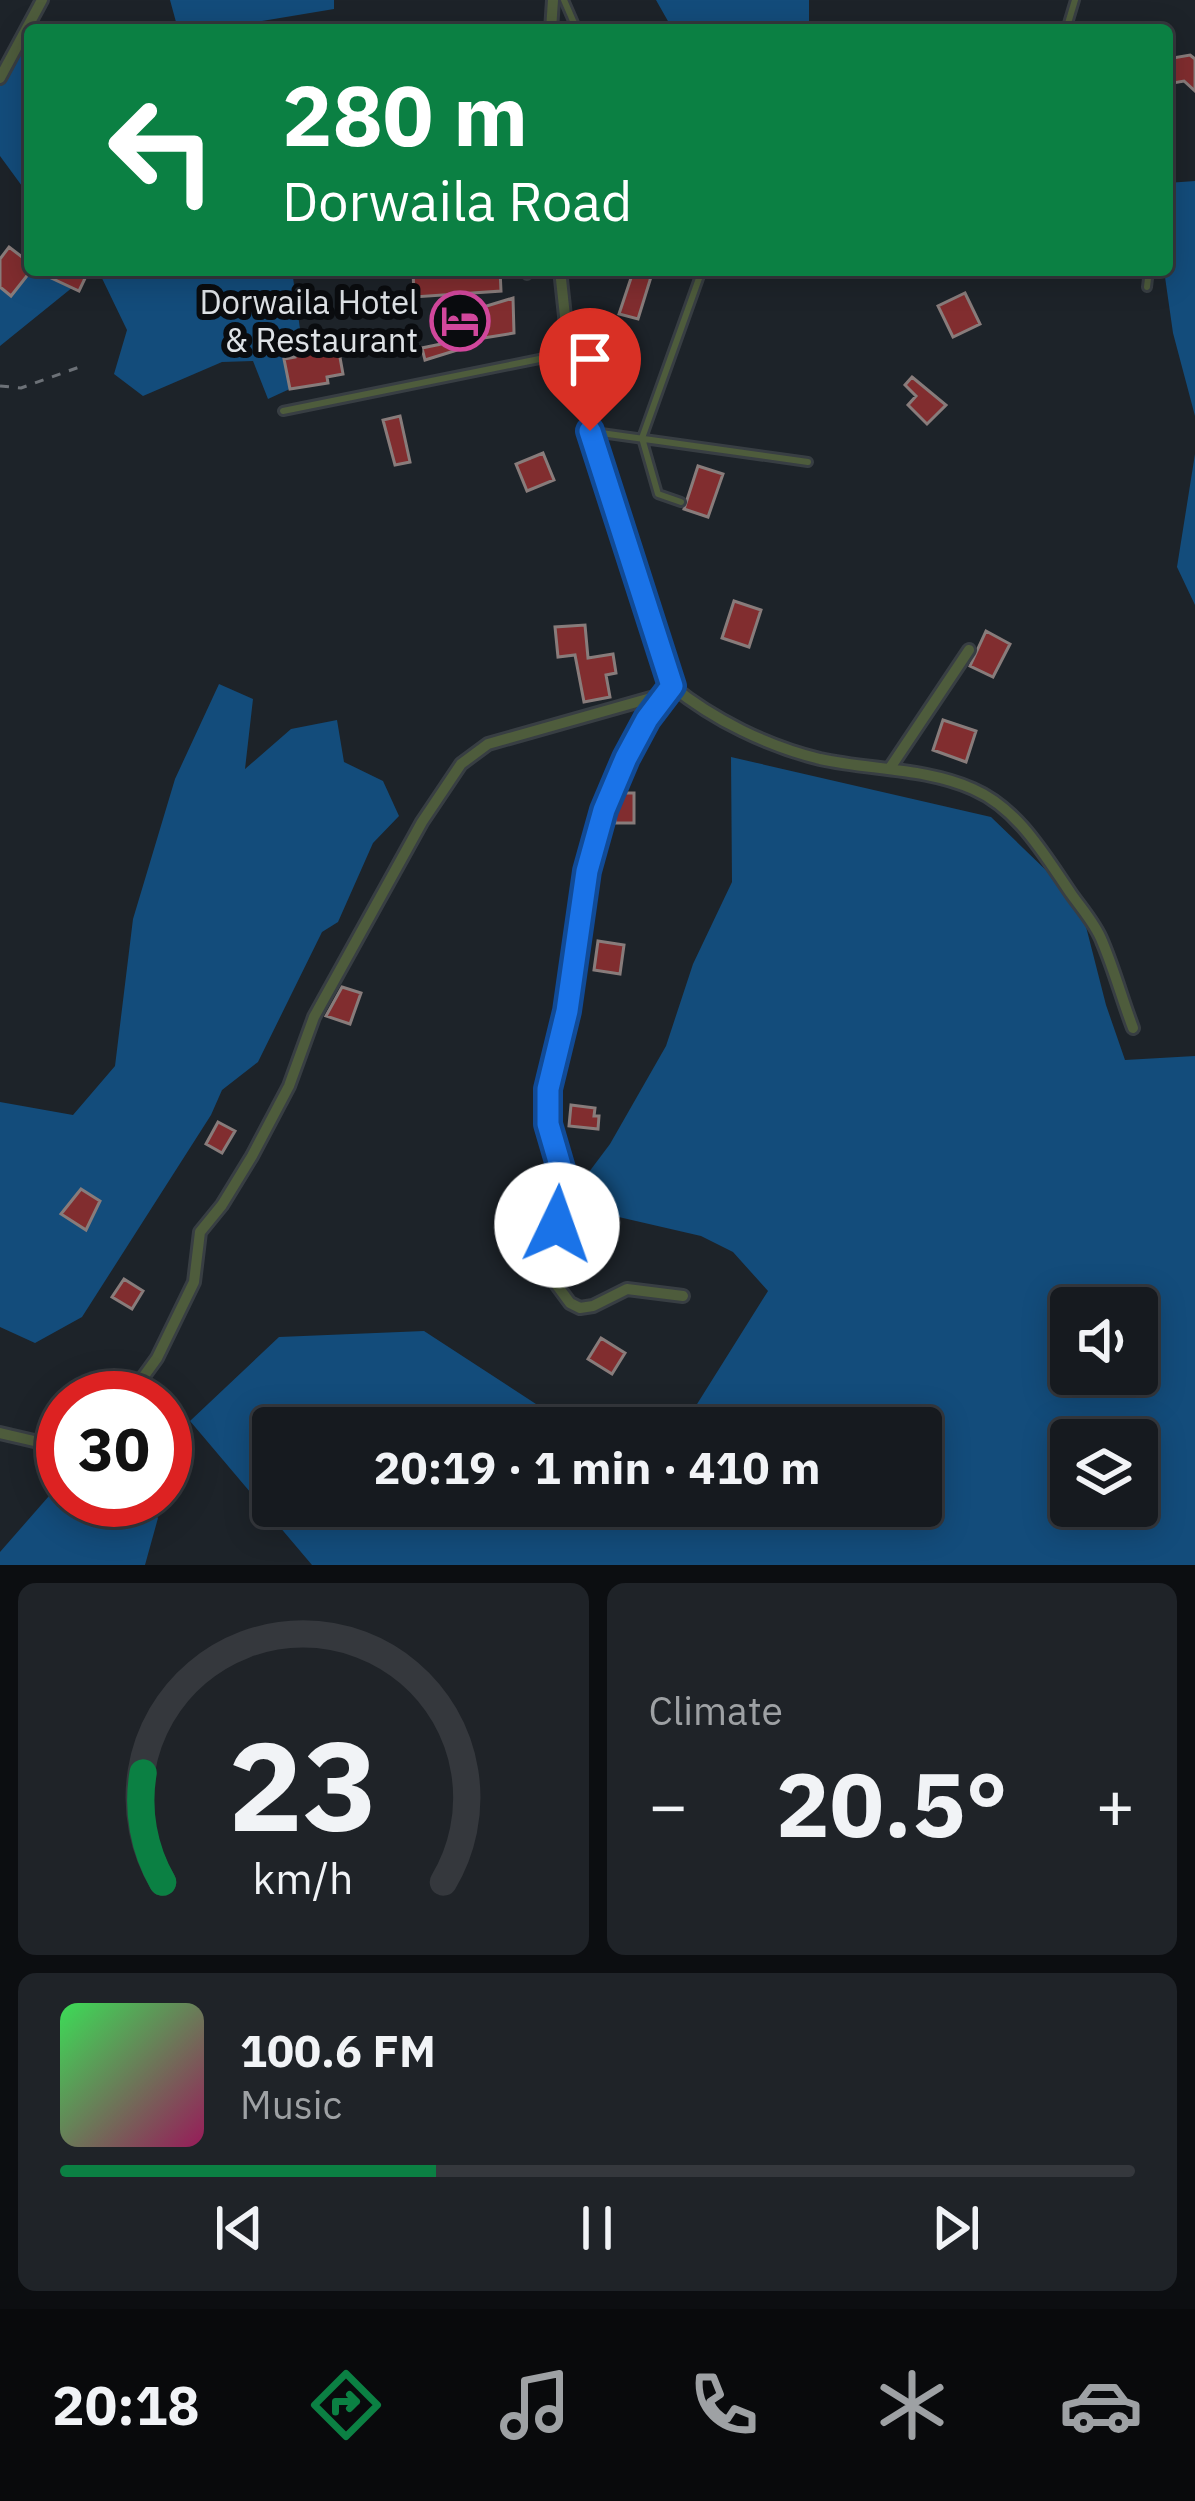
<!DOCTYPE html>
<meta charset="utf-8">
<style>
:root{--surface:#161a1f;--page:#1f2328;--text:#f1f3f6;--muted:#9ea1a4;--line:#35383d;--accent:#0b8043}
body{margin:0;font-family:"IBM Plex Sans",sans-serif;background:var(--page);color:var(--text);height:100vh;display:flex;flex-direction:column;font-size:45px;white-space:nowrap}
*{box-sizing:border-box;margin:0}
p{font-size:39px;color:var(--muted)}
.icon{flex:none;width:66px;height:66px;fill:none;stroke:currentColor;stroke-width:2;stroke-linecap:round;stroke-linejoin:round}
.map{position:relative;height:1565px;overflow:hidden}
.panel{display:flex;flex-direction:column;gap:18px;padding:18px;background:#0c0e11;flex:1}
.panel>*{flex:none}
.hud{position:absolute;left:24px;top:24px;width:1149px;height:252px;border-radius:12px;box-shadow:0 6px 30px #0003,0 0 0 3px var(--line);background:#0b8043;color:#fff;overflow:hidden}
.fabs{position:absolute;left:1050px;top:1287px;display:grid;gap:24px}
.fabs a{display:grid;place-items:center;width:108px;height:108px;border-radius:12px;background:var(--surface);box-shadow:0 6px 30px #0003,0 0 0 3px var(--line);font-size:60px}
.speed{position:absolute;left:36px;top:1371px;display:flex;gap:24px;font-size:60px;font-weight:700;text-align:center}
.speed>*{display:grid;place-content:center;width:156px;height:156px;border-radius:50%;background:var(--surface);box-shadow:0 6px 30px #0003,0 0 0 3px var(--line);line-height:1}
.speed .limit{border:18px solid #d22;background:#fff;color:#111}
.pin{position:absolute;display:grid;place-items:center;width:102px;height:102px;color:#fff;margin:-123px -51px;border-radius:50% 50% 50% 0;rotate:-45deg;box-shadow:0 0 12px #0007}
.pin .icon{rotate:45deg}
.me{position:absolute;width:132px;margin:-66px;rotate:3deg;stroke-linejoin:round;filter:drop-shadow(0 0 9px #0008)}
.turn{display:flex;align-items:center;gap:42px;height:252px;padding:0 60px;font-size:54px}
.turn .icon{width:156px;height:156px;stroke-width:2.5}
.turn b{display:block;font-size:84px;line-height:102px}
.big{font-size:90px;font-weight:700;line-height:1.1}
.panel .card{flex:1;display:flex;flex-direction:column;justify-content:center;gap:18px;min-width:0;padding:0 42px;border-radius:18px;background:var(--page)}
.panel .dial{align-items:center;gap:0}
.dial svg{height:312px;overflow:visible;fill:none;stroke:var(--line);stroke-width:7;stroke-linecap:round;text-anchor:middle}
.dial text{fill:var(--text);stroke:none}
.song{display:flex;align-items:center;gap:36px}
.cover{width:144px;height:144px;border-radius:18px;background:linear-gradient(135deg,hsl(130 70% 55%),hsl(330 70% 35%))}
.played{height:12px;border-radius:6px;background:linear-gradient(90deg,var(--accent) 35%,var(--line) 35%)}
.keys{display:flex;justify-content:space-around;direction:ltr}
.heat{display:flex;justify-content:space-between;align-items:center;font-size:66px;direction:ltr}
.panel .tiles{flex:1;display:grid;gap:18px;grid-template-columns:1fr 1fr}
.card:last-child{grid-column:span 2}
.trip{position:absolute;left:252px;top:1407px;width:690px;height:120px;border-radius:12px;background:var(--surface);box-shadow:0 6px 30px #0003,0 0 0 3px var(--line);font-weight:700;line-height:120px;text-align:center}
.tab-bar{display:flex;height:192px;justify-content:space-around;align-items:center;background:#090a0c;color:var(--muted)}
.tab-bar .icon{width:84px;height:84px}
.tab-bar .selected{color:var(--accent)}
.tab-bar b{font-size:54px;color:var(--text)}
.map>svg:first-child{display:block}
.green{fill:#134c7b;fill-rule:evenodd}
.building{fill:#812d2f;stroke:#887c7b;stroke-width:3}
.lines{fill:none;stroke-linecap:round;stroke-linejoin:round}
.service-casing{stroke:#383e43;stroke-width:12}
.minor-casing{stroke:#383e43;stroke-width:16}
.path{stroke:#6c7177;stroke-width:3;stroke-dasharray:9 9;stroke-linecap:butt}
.service{stroke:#4e5c3c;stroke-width:6}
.minor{stroke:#4e5c3c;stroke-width:10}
.route-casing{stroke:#114b97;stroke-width:30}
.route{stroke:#1a73e8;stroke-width:21}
.labels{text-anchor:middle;stroke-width:12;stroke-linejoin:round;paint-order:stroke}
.poi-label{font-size:33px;fill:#dee2e6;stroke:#0a0c0f;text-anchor:end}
</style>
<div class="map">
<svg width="1195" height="1565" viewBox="0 0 1195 1565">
<rect width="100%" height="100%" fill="#1d2329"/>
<path class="green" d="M170,0H334V9L262,21L253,30H192L176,22Z
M656,0H809V30H673Z
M30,35V197L0,156V76Z
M1195,181V416L1173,333L1164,270L1167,183Z
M30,252V270H94L0,346V272Z
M98,270H292L307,381L268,399L253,361L222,362L143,396L114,374L127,330Z
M1195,454V605L1177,567Z
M219,684L253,699L245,769L291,729L337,720L344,762L383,781L399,816L373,843L338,922L322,932L258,1062L222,1090L211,1115L82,1317L35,1343L0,1327V1102L73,1115L115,1066L133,919L175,779Z
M731,757L991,817L1080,903L1106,1005L1125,1060L1195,1056V1565H312L190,1421L279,1337L424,1331L536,1404L554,1428H273V1506H921V1428H682L768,1291L733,1252L701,1236L597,1212L559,1222L574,1192L610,1144L666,1046L693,964L732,882ZM1071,1308H1137V1374H1071ZM1071,1440H1137V1506H1071Z
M63,1480V1500H147L158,1518L145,1565H0V1552Z"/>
<path class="building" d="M1190,55L1195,59V91L1184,81L1167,84V59Z
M9,247L30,263V272L11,296L0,287V259Z
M34,270H89L79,291Z
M413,270H500L501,291L414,297Z
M633,272L651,277L638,319L619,314Z
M965,293L980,324L953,337L938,306Z
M513,298L514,333L465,341L467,347L425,360L422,348L441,344L434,322Z
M313,335L315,345L337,341L343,374L327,377L328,383L290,389L284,359L295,357L292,339Z
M912,377L946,405L927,424L908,405L916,396L905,385Z
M400,416L410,462L395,465L383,420Z
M543,453L554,480L527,491L516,464Z
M698,466L723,474L708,517L684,509Z
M734,601L761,610L749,647L722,638Z
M585,625L588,658L613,654L616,673L606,675L610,697L584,702L575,655L558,657L555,627Z
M986,631L1010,644L993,677L970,666Z
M943,720L976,731L966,762L933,750Z
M622,793H634V823H615V809Z
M598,941L624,945L620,974L594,970Z
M342,987L361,993L350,1024L326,1016Z
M571,1105L595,1108L594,1116H599L598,1129L569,1126Z
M218,1122L235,1131L222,1153L206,1144Z
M81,1189L100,1201L86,1230L61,1214Z
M124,1279L143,1291L132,1309L112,1297Z
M601,1338L625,1353L612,1374L588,1359Z"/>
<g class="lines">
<g class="service-casing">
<path id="service" d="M564,0L577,30
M1066,30L1075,0
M527,270V275
M1147,287L1149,270
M283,411L569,353
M594,432L808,462
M681,502L658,494L642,438L702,270"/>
</g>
<g class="minor-casing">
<path id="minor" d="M551,30L553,0
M0,78L42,0
M560,270L569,353L578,387L672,686C714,720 767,746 820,759C870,770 926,768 973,789C1019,809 1045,856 1072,895C1082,909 1096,925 1102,941C1114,969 1122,999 1133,1028
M666,693L626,758L604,810L587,871L567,1011L548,1089V1124L562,1172L556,1284L570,1303L580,1308L593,1306L627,1289L683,1296
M890,768L969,650
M128,1398L157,1358L194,1282L200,1232L222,1205L252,1156L289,1086L314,1017L422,822L461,764L488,744L665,694
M0,1433L47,1444H63"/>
</g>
<path class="path" d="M0,386L21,388L85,365"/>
<use href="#service" class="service"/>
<use href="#minor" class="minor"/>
</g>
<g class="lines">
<g class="route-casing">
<path id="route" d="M557,1225L562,1172L548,1124V1089L567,1011L587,871L604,810L626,758L647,719L672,686L590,431"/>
</g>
<use href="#route" class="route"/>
</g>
<defs>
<g id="hotel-ring" transform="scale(3)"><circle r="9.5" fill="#0a0c0f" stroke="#d1479c" stroke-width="1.5"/><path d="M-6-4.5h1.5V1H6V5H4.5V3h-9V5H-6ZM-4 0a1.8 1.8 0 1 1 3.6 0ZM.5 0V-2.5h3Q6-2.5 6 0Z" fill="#d1479c"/></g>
</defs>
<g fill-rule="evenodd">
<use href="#hotel-ring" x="460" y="321"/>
</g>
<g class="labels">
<g class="poi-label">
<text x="418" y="314">Dorwaila Hotel<tspan x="418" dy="38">&amp; Restaurant</tspan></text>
</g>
</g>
</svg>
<div class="fabs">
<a><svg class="icon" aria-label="sound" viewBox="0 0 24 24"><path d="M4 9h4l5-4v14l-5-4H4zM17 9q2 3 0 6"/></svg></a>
<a><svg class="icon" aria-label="layers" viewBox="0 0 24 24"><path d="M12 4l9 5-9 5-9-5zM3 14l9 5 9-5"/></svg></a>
</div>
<div class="speed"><div class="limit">30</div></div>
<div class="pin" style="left:590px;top:431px;background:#d93025"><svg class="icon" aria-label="arrive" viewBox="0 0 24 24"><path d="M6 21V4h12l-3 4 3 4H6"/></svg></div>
<svg class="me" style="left:557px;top:1225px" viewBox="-20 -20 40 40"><circle r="19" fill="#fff"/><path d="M0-13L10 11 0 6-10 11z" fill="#1a73e8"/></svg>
<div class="trip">20:19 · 1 min · 410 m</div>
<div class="hud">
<div class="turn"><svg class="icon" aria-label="left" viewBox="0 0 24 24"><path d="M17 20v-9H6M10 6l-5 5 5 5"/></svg><div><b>280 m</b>Dorwaila Road</div></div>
</div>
</div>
<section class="panel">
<div class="tiles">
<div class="card dial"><svg viewBox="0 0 100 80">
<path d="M14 69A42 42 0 1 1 86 69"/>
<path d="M14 69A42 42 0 0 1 9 41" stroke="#0b8043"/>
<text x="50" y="56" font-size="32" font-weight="700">23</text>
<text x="50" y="72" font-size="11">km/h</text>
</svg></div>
<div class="card"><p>Climate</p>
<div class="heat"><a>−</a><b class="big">20.5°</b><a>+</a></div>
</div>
<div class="card">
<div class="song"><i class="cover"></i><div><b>100.6 FM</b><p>Music</p></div></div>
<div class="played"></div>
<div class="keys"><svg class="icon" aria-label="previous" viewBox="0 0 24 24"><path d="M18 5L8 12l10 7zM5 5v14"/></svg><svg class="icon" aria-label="pause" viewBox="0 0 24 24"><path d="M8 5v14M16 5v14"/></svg><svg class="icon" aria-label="next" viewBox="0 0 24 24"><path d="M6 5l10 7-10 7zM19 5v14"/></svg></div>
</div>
</div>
</section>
<nav class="tab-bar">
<b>20:18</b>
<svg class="icon selected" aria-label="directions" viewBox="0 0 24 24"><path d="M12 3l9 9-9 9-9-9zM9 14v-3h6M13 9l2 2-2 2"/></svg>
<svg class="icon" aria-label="music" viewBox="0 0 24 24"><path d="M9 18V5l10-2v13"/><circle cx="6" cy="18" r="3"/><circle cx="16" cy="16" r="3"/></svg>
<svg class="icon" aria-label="phone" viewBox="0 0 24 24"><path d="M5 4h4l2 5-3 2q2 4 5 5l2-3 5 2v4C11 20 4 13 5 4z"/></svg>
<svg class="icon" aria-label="climate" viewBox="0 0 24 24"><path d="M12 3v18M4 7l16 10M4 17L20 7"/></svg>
<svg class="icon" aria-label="car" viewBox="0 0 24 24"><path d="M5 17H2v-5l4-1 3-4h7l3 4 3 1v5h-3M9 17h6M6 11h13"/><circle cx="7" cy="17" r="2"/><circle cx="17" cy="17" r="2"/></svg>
</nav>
